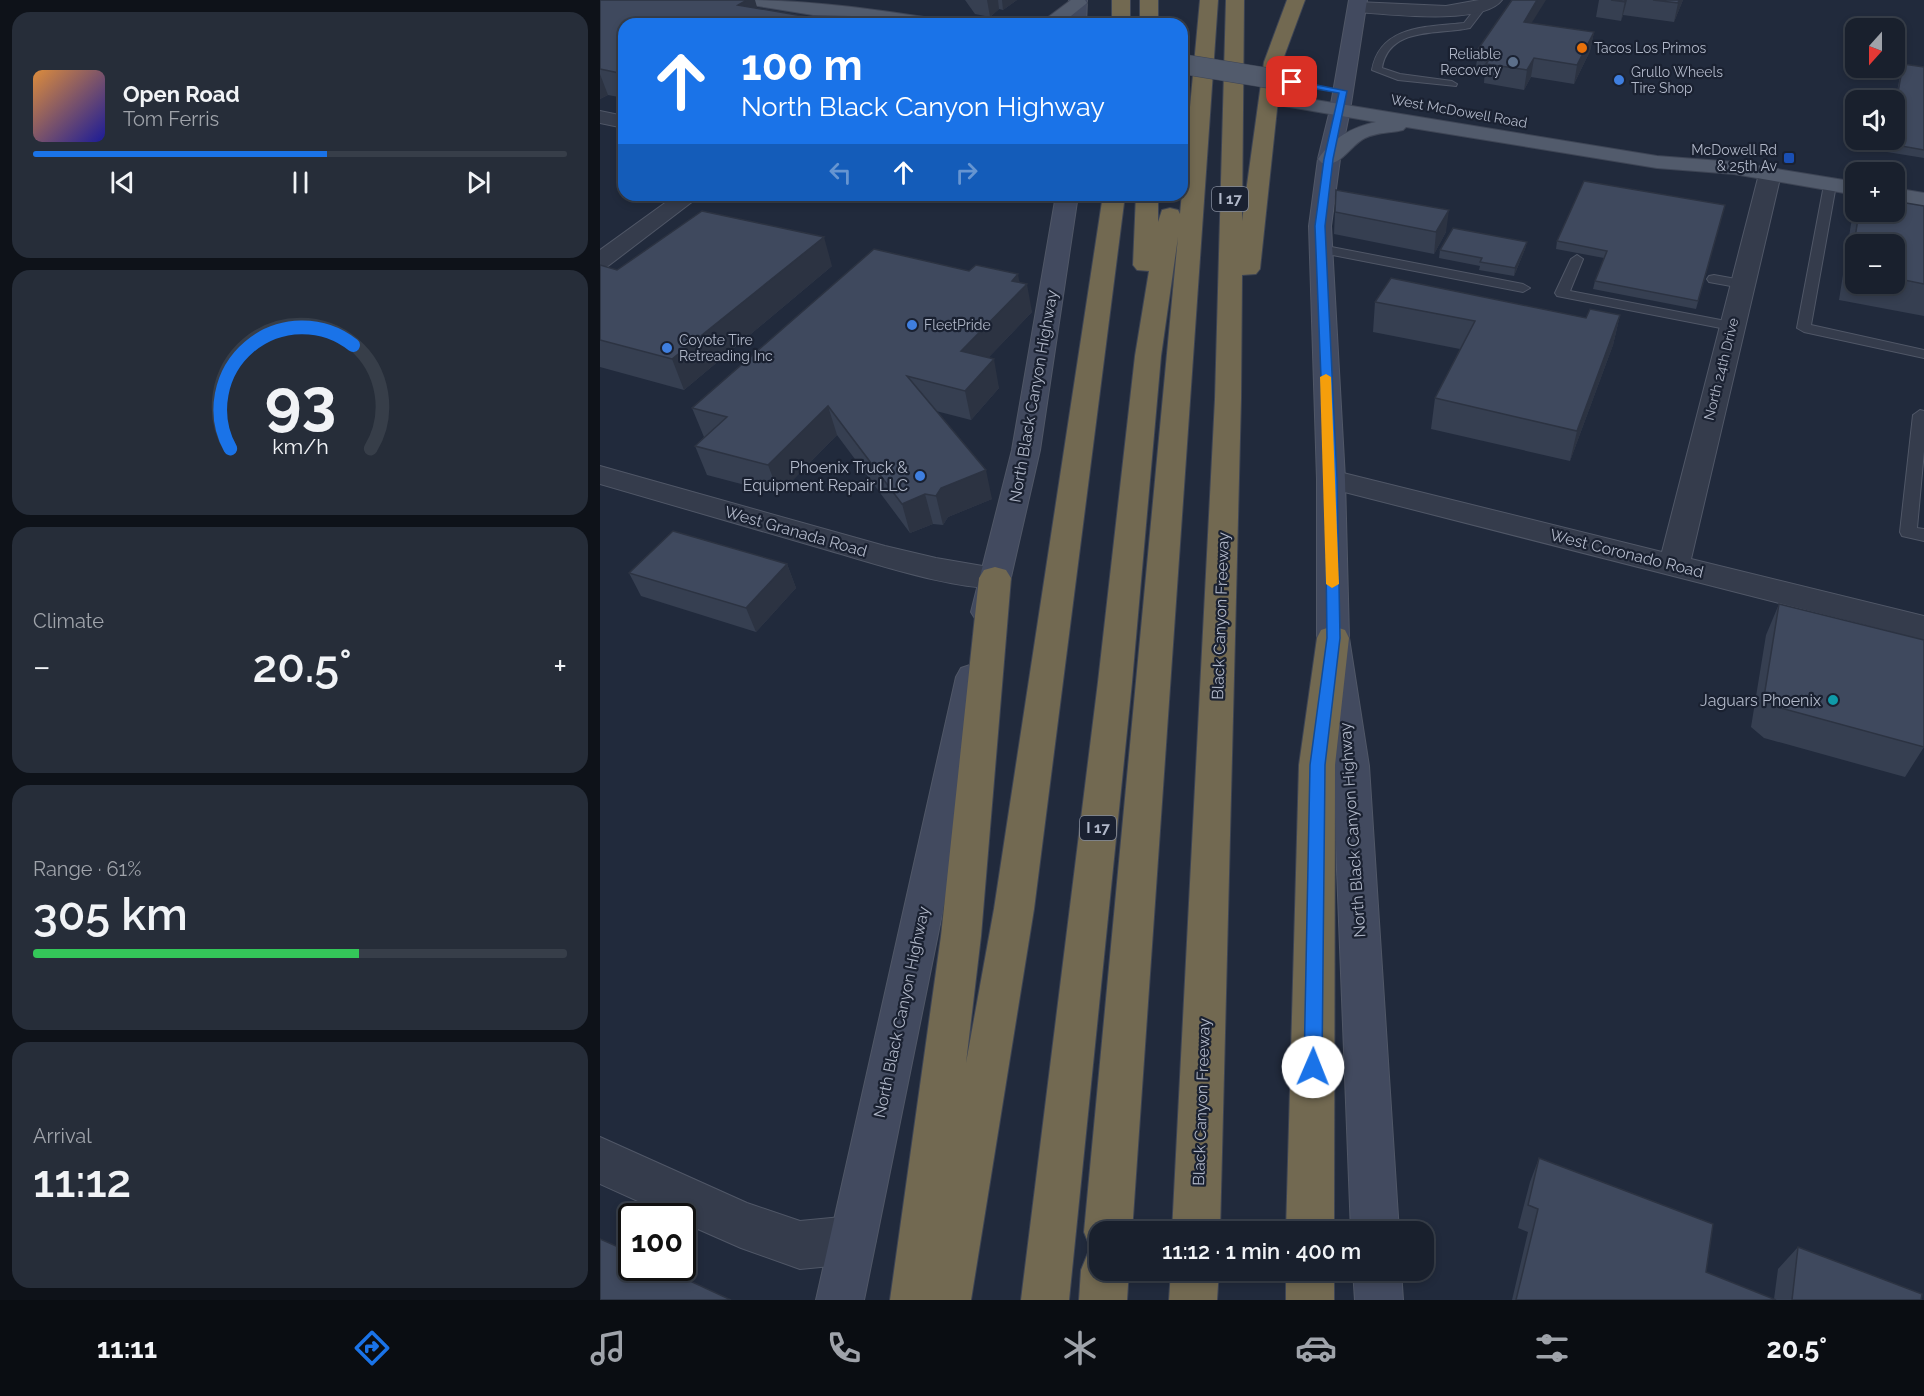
<!DOCTYPE html>
<meta charset="utf-8">
<style>
:root{--surface:#19202d;--page:#262d39;--text:#f1f3f6;--muted:#9fa3aa;--line:#373e49;--accent:#1a73e8}
body{margin:0;font-family:Raleway,sans-serif;background:var(--page);color:var(--text);height:100vh;display:flex;flex-direction:column;font-size:22px;white-space:nowrap}
*{box-sizing:border-box;margin:0}
p{font-size:20px;color:var(--muted)}
.icon{flex:none;width:33px;height:33px;fill:none;stroke:currentColor;stroke-width:2;stroke-linecap:round;stroke-linejoin:round}
.map{position:relative;flex:1;overflow:hidden}
.drawer{display:flex;flex-direction:column;gap:12px;padding:12px;background:#0e1219;width:600px}
.drawer>*{flex:none}
.banner{position:absolute;left:18px;top:18px;width:570px;height:183px;border-radius:18px;box-shadow:0 3px 9px #0003,0 0 0 2px var(--line);background:#1a73e8;color:#fff;overflow:hidden}
.needle{width:39px;rotate:201deg}
.buttons{position:absolute;left:1245px;top:18px;display:grid;gap:12px}
.buttons a{display:grid;place-items:center;width:60px;height:60px;border-radius:12px;background:var(--surface);box-shadow:0 3px 9px #0003,0 0 0 2px var(--line);font-size:30px}
.speed{position:absolute;left:18px;top:1203px;display:flex;gap:12px;font-size:30px;font-weight:700;text-align:center}
.speed>*{display:grid;place-content:center;width:78px;height:78px;border-radius:50%;background:var(--surface);box-shadow:0 3px 9px #0003,0 0 0 2px var(--line);line-height:1}
.speed .limit{border:3px solid #111;border-radius:9px;background:#fff;color:#111}
.pin{position:absolute;display:grid;place-items:center;width:51px;height:51px;color:#fff;margin:-26px;border-radius:12px;box-shadow:0 3px 9px #0006}
.me{position:absolute;width:66px;margin:-33px;rotate:1deg;stroke-linejoin:round;filter:drop-shadow(0 0 4px #0008)}
.turn{display:flex;align-items:center;gap:21px;height:126px;padding:0 24px;font-size:27px}
.turn .icon{width:78px;height:78px;stroke-width:2.5}
.turn b{display:block;font-size:42px;line-height:51px}
.lanes{display:flex;align-items:center;height:57px;padding:0 24px;background:#0003;justify-content:center;gap:30px;direction:ltr}
.lanes .off{opacity:.35}
.big{font-size:45px;font-weight:600;line-height:1.1}
.drawer .card{flex:1;display:flex;flex-direction:column;justify-content:center;gap:9px;min-width:0;padding:0 21px;border-radius:18px;background:var(--page)}
.drawer .dial{align-items:center;gap:0}
.dial svg{height:156px;overflow:visible;fill:none;stroke:var(--line);stroke-width:7;stroke-linecap:round;text-anchor:middle}
.dial text{fill:var(--text);stroke:none}
.song{display:flex;align-items:center;gap:18px}
.cover{width:72px;height:72px;border-radius:9px;background:linear-gradient(135deg,hsl(30 70% 55%),hsl(240 70% 35%))}
.played{height:6px;border-radius:3px;background:linear-gradient(90deg,var(--accent) 55%,var(--line) 55%)}
.keys{display:flex;justify-content:space-around;direction:ltr}
.heat{display:flex;justify-content:space-between;align-items:center;font-size:33px;direction:ltr}
.charge{height:9px;border-radius:4px;background:linear-gradient(90deg,#34c759 61%,var(--line) 0)}
.trip{position:absolute;left:489px;top:1221px;width:345px;height:60px;border-radius:18px;background:var(--surface);box-shadow:0 3px 9px #0003,0 0 0 2px var(--line);font-weight:600;line-height:60px;text-align:center}
.dock{display:flex;height:96px;justify-content:space-around;align-items:center;background:#0a0d12;color:var(--muted)}
.dock .icon{width:42px;height:42px}
.dock .active{color:var(--accent)}
.dock b{font-size:27px;color:var(--text)}
main{display:flex;flex:1;min-height:0}
.map>svg:first-child{display:block}
.lines{fill:none;stroke-linecap:round;stroke-linejoin:round}
.lane-casing{stroke:#505767;stroke-width:2}
.street-casing{stroke:#505767;stroke-width:2}
.secondary-casing{stroke:#505767;stroke-width:2}
.primary-casing{stroke:#3e4555;stroke-width:2}
.highway-casing{stroke:#3d4454;stroke-width:2}
.lane{fill:#353c4c;fill-rule:evenodd}
.street{fill:#353c4c;fill-rule:evenodd}
.secondary{fill:#424a5f;fill-rule:evenodd}
.primary{fill:#525b6c;fill-rule:evenodd}
.highway{fill:#726951;fill-rule:evenodd}
.primary-bridge-casing{stroke:#3e4555;stroke-width:21;stroke-linecap:butt}
.primary-bridge{stroke:#525b6c;stroke-width:20}
.wall{fill:#363f51;fill-rule:evenodd}
.shaded-wall{fill:#2c3342}
.building{fill:#3f495e;stroke:#2c3342;stroke-width:1.5}
.route{fill:#1a73e8;stroke:#114b97;stroke-width:1.5}
.slow{fill:#f59e0b}
.food-dot{fill:#e8710a;stroke:#1a2131;stroke-width:2}
.service-dot{fill:#5c6f8a;stroke:#1a2131;stroke-width:2}
.shop-dot{fill:#3f7fe0;stroke:#1a2131;stroke-width:2}
.transit-dot{fill:#1a4fb4;stroke:#1a2131;stroke-width:2}
.culture-dot{fill:#0f9aa8;stroke:#1a2131;stroke-width:2}
.labels{text-anchor:middle;stroke-width:4.5;stroke-linejoin:round;paint-order:stroke}
.far-poi-label{font-size:14px;fill:#b0b7c8;stroke:#1a2131;text-anchor:start}
.far-street-label{font-size:14px;fill:#b0b7c8;stroke:#1a2131}
.shield{fill:#1a2131;stroke:#838a9b;stroke-width:1.5}
.shield-label{font-size:15px;font-weight:bold;fill:#b0b7c8}
.street-label{font-size:16px;fill:#b0b7c8;stroke:#1a2131}
.poi-label{font-size:16px;fill:#b0b7c8;stroke:#1a2131;text-anchor:end}
</style>
<main>
<section class="drawer">
<div class="card">
<div class="song"><i class="cover"></i><div><b>Open Road</b><p>Tom Ferris</p></div></div>
<div class="played"></div>
<div class="keys"><svg class="icon" aria-label="previous" viewBox="0 0 24 24"><path d="M18 5L8 12l10 7zM5 5v14"/></svg><svg class="icon" aria-label="pause" viewBox="0 0 24 24"><path d="M8 5v14M16 5v14"/></svg><svg class="icon" aria-label="next" viewBox="0 0 24 24"><path d="M6 5l10 7-10 7zM19 5v14"/></svg></div>
</div>
<div class="card dial"><svg viewBox="0 0 100 80">
<path d="M14 69A42 42 0 1 1 86 69"/>
<path d="M14 69A42 42 0 0 1 77 16" stroke="#1a73e8"/>
<text x="50" y="56" font-size="32" font-weight="700">93</text>
<text x="50" y="72" font-size="11">km/h</text>
</svg></div>
<div class="card"><p>Climate</p>
<div class="heat"><a>−</a><b class="big">20.5°</b><a>+</a></div>
</div>
<div class="card"><p>Range · 61%</p><b class="big">305 km</b><div class="charge"></div></div>
<div class="card"><p>Arrival</p><b class="big">11:12</b></div>
</section>
<div class="map">
<svg width="1324" height="1300" viewBox="0 0 1324 1300">
<rect width="100%" height="100%" fill="#212a3c"/>
<g class="lines">
<g class="lane-casing">
<path id="lane" d="M878,5L886,7L870,28C839,35 789,26 782,68L800,74L852,81L857,84L856,86L798,80L772,70C780,25 827,27 864,23Z
M1230,181L1236,185L1211,325L1324,350V358L1204,332L1197,328L1224,185Z
M721,245L923,284L930,288L923,292L717,252L715,249L717,246Z
M977,255L983,259L970,291L1131,322L1138,326L1131,330L957,296L955,293L971,259Z
M1114,275L1147,281L1149,284L1142,288L1109,282L1107,279L1109,276Z
M1320,410L1324,411V451L1317,528L1324,529V541L1302,536L1300,532L1313,415Z"/>
</g>
<g class="street-casing">
<path id="street" d="M879,0H902C883,26 787,14 757,12L751,11L748,7L751,3L757,2L846,6Z
M0,111L24,116V128L0,123Z
M1170,168L1178,169L1181,174L1091,559L1324,616V640L721,486L717,479L721,472L731,470L1062,552L1159,174L1162,169Z
M76,195H101L8,266L0,268V250Z
M0,466L285,546L336,558L406,570L411,578L406,586C370,596 264,560 224,549C149,527 75,506 0,484Z
M0,1137L147,1203L200,1221L252,1216L269,1223L276,1240L269,1257L252,1264L200,1269L141,1248L82,1222V1216H71L0,1184Z"/>
</g>
<g class="secondary-casing">
<path id="secondary" d="M469,0H487L486,24H468Z
M749,0H767L750,110L740,159L731,226L745,479L749,638L769,766L799,1232H751L733,766L717,638V479L709,226L718,159L730,110Z
M456,195H478L440,450L403,612L398,620L387,623L376,620L371,612L412,450Z
M373,664L385,668L390,677L264,1300H216L356,677L361,668Z
M753,1270H801L803,1300H755Z"/>
</g>
<g class="primary-casing">
<path id="primary" d="M142,0C208,0 272,9 337,19L343,20L346,24H302L252,16L213,15L151,5L145,4Z
M471,0H485L487,3L461,24H439Z
M691,96L1057,156L1134,162L1256,182V195L1134,174L1057,168L806,127L803,130C791,133 777,132 765,138C749,146 741,168 722,163L718,159C733,138 752,127 776,122L684,106L681,102L684,98Z
M1294,188L1324,193V207L1294,202Z"/>
</g>
<g class="highway-casing">
<path id="highway" d="M512,0H530V24H512Z
M540,0H558V24H540Z
M600,0H618L532,1232H500V1270H529L527,1300H479L481,1270L488,1253L495,1250L491,1249L484,1232L578,237L561,356L532,682L469,1300H421L498,682L535,356L549,271L537,270L533,265L536,195H558V222L562,210L570,208L578,210L580,214Z
M626,0H644L642,221L664,62L687,0H705L682,62L660,269L656,274L642,275L641,399L620,1232H572L615,399Z
M503,195H525L434,909L371,1300H290L341,936L379,578L384,570L395,567L406,570L411,578L381,936L366,1063L394,909Z
M733,626L745,630L749,638L735,765L734,1232H686L699,765L717,638L721,630Z
M571,1270H619L617,1300H569Z
M686,1270H734V1300H686Z"/>
</g>
<use href="#lane" class="lane"/>
<use href="#street" class="street"/>
<use href="#secondary" class="secondary"/>
<use href="#primary" class="primary"/>
<use href="#highway" class="highway"/>
<g class="primary-bridge-casing">
<path id="primary-bridge" d="M582,64L692,82"/>
</g>
<use href="#primary-bridge" class="primary-bridge"/>
</g>
<path class="wall" d="M0,0L24,24V98L8,95L0,99Z
M365,0H417L403,10L399,9L390,17L375,14Z
M999,0H1083L1074,22L1023,15L1021,21L996,17Z
M932,23L994,32L990,51L974,84L931,77L924,90L884,83L885,69L876,68L878,49Z
M1303,64L1324,67V158L1287,152L1289,140H1294V107L1301,71Z
M736,190L846,232L834,254L734,234Z
M1125,205L1096,309L993,289L995,281L1004,258L956,249L957,241Z
M1324,206V316L1239,300L1251,224L1256,210V212H1294ZM1256,244H1294V284H1256Z
M927,242L925,249L914,276L879,270L880,266L839,258L840,250Z
M0,265L17,270L232,266L84,390L0,367Z
M369,271L420,282L432,312L388,358L399,388L371,420L336,411L392,499L348,517L343,525L333,524L310,533L237,435L179,494L107,475L95,446L104,437L92,408Z
M775,302L986,318L1020,315L1013,345L970,461L831,429L835,398L860,349L773,332Z
M187,564L196,588L156,632L41,596L29,573Z
M1179,604L1324,747L1305,777L1164,738L1151,727L1166,635Z
M939,1158L1106,1272L1174,1299L1178,1269L1198,1247L1321,1300H912L928,1232L918,1228L930,1182Z"/>
<path class="shaded-wall" d="M147,0H155L161,21L138,5Z
M387,0H398L399,9L390,17Z
M402,0H417L403,10Z
M937,0H946L921,40L924,22Z
M1025,0H1027L1023,15L1021,21Z
M1079,0H1083L1074,22L1078,3Z
M994,32L990,51L974,84L977,65Z
M934,58L931,77L924,90L927,70Z
M0,74L8,95L0,99Z
M849,210L846,232L834,254L836,232Z
M224,237L232,266L84,390L72,359Z
M927,242L925,249L914,276L915,268Z
M418,274L421,291L427,284L432,312L367,380L361,351L412,281Z
M1020,315L1013,345L970,461L977,431Z
M394,359L399,388L371,420L365,391Z
M228,406L237,435L179,494L168,465Z
M386,470L392,499L348,517L343,525L336,496L341,488Z
M325,494L333,524L310,533L302,504Z
M187,564L196,588L156,632L146,608Z"/>
<path class="building" d="M0,0H147L138,5L249,24H24V74L0,69Z
M912,0H937L924,22L994,32L977,65L934,58L927,70L886,64L895,51L878,49Z
M1011,0H1025V2Z
M1053,0H1079L1078,3Z
M1303,64L1324,67V150L1290,144L1291,140H1294V115Z
M984,181L1125,205L1098,301L995,281L1007,251L957,241Z
M736,190L849,210L836,232L735,212Z
M1294,201L1324,206V284L1294,278V244H1256V271L1250,270L1259,212H1294Z
M102,211L224,237L72,359L0,340V265L17,270Z
M853,228L927,242L915,268L880,262L882,258L840,250Z
M274,249L369,271L376,265L418,274L412,281L427,284L361,351L394,359L365,391L307,376L386,470L341,488L336,496L325,494L302,504L228,406L168,465L95,446L127,417L92,408Z
M791,278L986,318L990,309L1020,315L977,431L835,398L875,321L775,302Z
M73,531L187,564L146,608L29,573Z
M1179,604L1324,640V747L1177,707L1164,697Z
M939,1158L1113,1224L1106,1272L1176,1300H916L938,1209L928,1205Z
M0,1239L32,1253V1268H62L131,1300H0Z
M1198,1247L1322,1294L1321,1300H1192Z"/>
<path class="route" d="M692,80L747,91L733,159L725,226L737,479L740,638L725,765L722,1067L719,1073L713,1076L707,1073L704,1067L710,765L727,638L725,479L715,226L724,159L739,93L689,84L688,82Z"/>
<path class="slow" d="M726,374L731,377L739,584L732,588L726,584L720,377Z"/>
<circle class="food-dot" cx="982" cy="48" r="6"/>
<circle class="service-dot" cx="913" cy="62" r="6"/>
<g class="shop-dot">
<circle cx="1019" cy="80" r="6"/>
<circle cx="312" cy="325" r="6"/>
<circle cx="67" cy="348" r="6"/>
<circle cx="320" cy="476" r="6"/>
</g>
<rect class="transit-dot" x="1183" y="152" width="12" height="12" rx="3"/>
<circle class="culture-dot" cx="1233" cy="700" r="6"/>
<g class="labels">
<g class="far-poi-label">
<text x="994" y="53">Tacos Los Primos</text>
<text x="901" y="59" text-anchor="end">Reliable<tspan x="901" dy="16">Recovery</tspan></text>
<text x="1031" y="77">Grullo Wheels<tspan x="1031" dy="16">Tire Shop</tspan></text>
<text x="1177" y="155" text-anchor="end">McDowell Rd<tspan x="1177" dy="16">&amp; 25th Av</tspan></text>
<text x="324" y="330">FleetPride</text>
<text x="79" y="345">Coyote Tire<tspan x="79" dy="16">Retreading Inc</tspan></text>
</g>
<g class="far-street-label">
<text transform="translate(859 111) rotate(10)" y="5">West McDowell Road</text>
<text transform="translate(1121 369) rotate(-76)" y="5">North 24th Drive</text>
</g>
<g class="shield">
<rect x="612" y="187" width="36" height="24" rx="4.5"/>
<rect x="480" y="816" width="36" height="24" rx="4.5"/>
</g>
<g class="shield-label">
<text x="630" y="204">I 17</text>
<text x="498" y="833">I 17</text>
</g>
<g class="street-label">
<text transform="translate(433 396) rotate(-80)" y="6">North Black Canyon Highway</text>
<text transform="translate(196 531) rotate(16)" y="6">West Granada Road</text>
<text transform="translate(1027 553) rotate(14)" y="6">West Coronado Road</text>
<text transform="translate(620 616) rotate(-88)" y="6">Black Canyon Freeway</text>
<text transform="translate(752 830) rotate(-94)" y="6">North Black Canyon Highway</text>
<text transform="translate(301 1012) rotate(-78)" y="6">North Black Canyon Highway</text>
<text transform="translate(601 1102) rotate(-88)" y="6">Black Canyon Freeway</text>
</g>
<g class="poi-label">
<text x="308" y="473">Phoenix Truck &amp;<tspan x="308" dy="18">Equipment Repair LLC</tspan></text>
<text x="1221" y="706">Jaguars Phoenix</text>
</g>
</g>
</svg>
<div class="buttons">
<a><svg class="needle" viewBox="-14 -14 28 28"><path d="M0-13l5 13h-10z" fill="#e53935"/><path d="M0 13l5-13h-10z" fill="#9fa3aa"/></svg></a>
<a><svg class="icon" aria-label="sound" viewBox="0 0 24 24"><path d="M4 9h4l5-4v14l-5-4H4zM17 9q2 3 0 6"/></svg></a>
<a>+</a>
<a>−</a>
</div>
<div class="speed"><div class="limit">100</div></div>
<div class="pin" style="left:692px;top:82px;background:#d93025"><svg class="icon" aria-label="arrive" viewBox="0 0 24 24"><path d="M6 21V4h12l-3 4 3 4H6"/></svg></div>
<svg class="me" style="left:713px;top:1067px" viewBox="-20 -20 40 40"><circle r="19" fill="#fff"/><path d="M0-13L10 11 0 6-10 11z" fill="#1a73e8"/></svg>
<div class="trip">11:12 · 1 min · 400 m</div>
<div class="banner">
<div class="turn"><svg class="icon" aria-label="ahead" viewBox="0 0 24 24"><path d="M12 20V5M6 11l6-6 6 6"/></svg><div><b>100 m</b>North Black Canyon Highway</div></div>
<div class="lanes"><svg class="icon off" aria-label="left" viewBox="0 0 24 24"><path d="M17 20v-9H6M10 6l-5 5 5 5"/></svg><svg class="icon" aria-label="ahead" viewBox="0 0 24 24"><path d="M12 20V5M6 11l6-6 6 6"/></svg><svg class="icon off" aria-label="right" viewBox="0 0 24 24"><path d="M7 20v-9h11M14 6l5 5-5 5"/></svg></div>
</div>
</div>
</main>
<nav class="dock">
<b>11:11</b>
<svg class="icon active" aria-label="directions" viewBox="0 0 24 24"><path d="M12 3l9 9-9 9-9-9zM9 14v-3h6M13 9l2 2-2 2"/></svg>
<svg class="icon" aria-label="music" viewBox="0 0 24 24"><path d="M9 18V5l10-2v13"/><circle cx="6" cy="18" r="3"/><circle cx="16" cy="16" r="3"/></svg>
<svg class="icon" aria-label="phone" viewBox="0 0 24 24"><path d="M5 4h4l2 5-3 2q2 4 5 5l2-3 5 2v4C11 20 4 13 5 4z"/></svg>
<svg class="icon" aria-label="climate" viewBox="0 0 24 24"><path d="M12 3v18M4 7l16 10M4 17L20 7"/></svg>
<svg class="icon" aria-label="car" viewBox="0 0 24 24"><path d="M5 17H2v-5l4-1 3-4h7l3 4 3 1v5h-3M9 17h6M6 11h13"/><circle cx="7" cy="17" r="2"/><circle cx="17" cy="17" r="2"/></svg>
<svg class="icon" aria-label="filters" viewBox="0 0 24 24"><path d="M4 7h16M4 17h16"/><circle cx="9" cy="7" r="2"/><circle cx="15" cy="17" r="2"/></svg>
<b>20.5°</b>
</nav>
